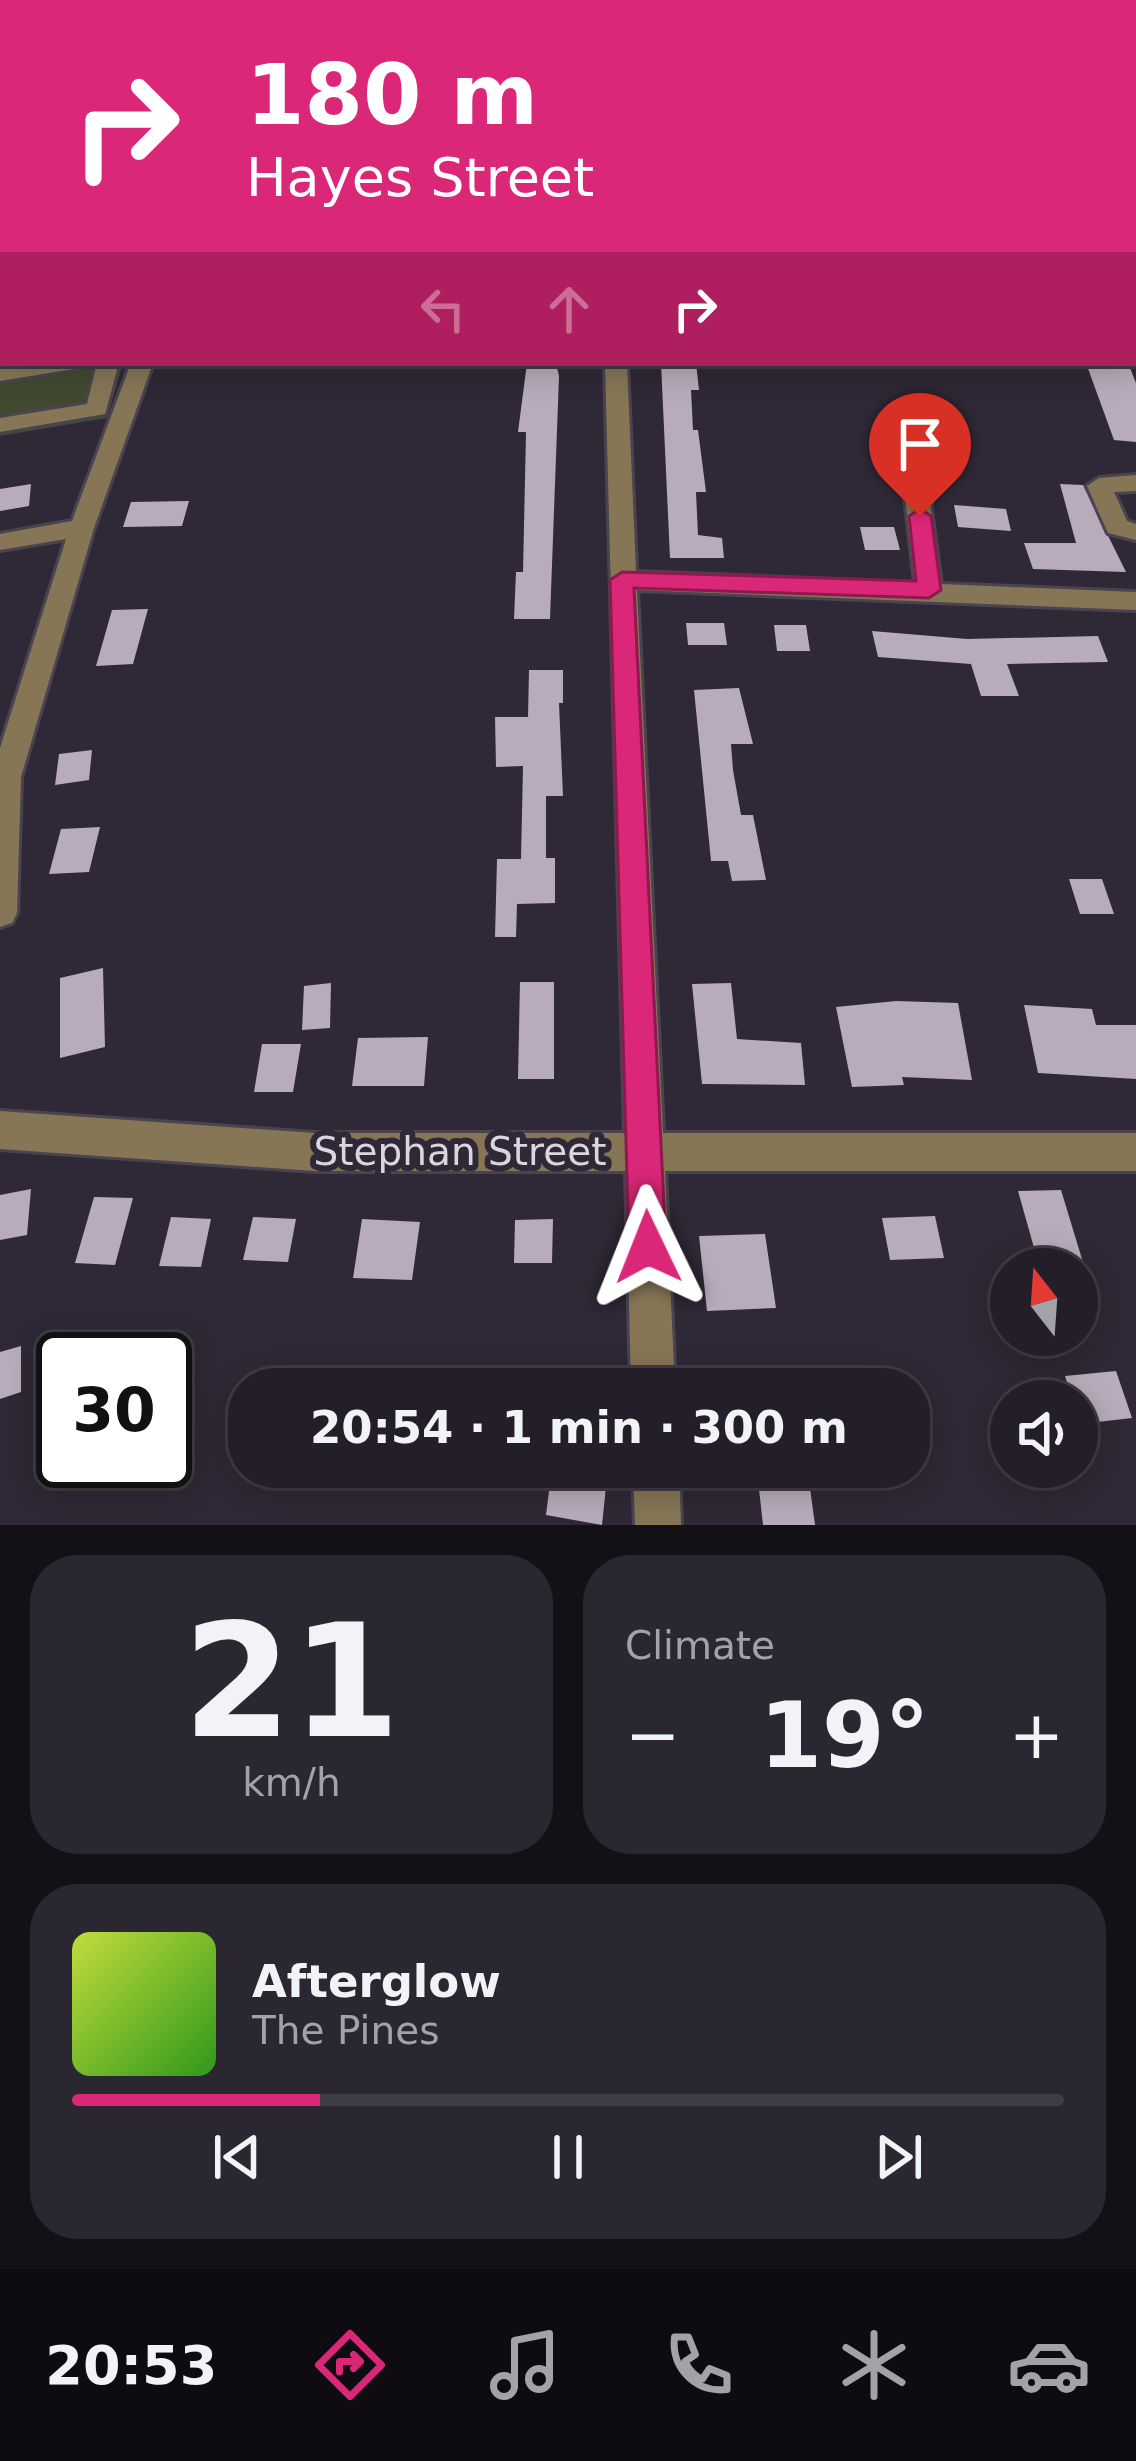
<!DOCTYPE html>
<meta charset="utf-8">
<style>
:root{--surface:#231e28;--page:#2b2730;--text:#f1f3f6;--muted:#a3a2a8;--line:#403c45;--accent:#db2777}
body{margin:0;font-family:"DejaVu Sans",sans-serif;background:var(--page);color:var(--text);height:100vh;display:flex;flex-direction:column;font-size:45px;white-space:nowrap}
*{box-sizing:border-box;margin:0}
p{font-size:39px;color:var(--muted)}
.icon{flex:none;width:66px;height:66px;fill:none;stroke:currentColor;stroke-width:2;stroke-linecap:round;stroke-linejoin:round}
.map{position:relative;height:1525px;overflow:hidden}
.panel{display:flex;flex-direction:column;gap:30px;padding:30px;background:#131016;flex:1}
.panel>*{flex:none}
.banner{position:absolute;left:0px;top:0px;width:1137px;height:366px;box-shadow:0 6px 30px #0003,0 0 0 3px var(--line);background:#db2777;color:#fff;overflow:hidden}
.needle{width:78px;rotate:343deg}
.buttons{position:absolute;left:990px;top:1248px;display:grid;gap:24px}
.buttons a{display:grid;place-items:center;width:108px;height:108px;border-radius:50%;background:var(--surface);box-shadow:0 6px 30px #0003,0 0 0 3px var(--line);font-size:60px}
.speed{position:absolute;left:36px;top:1332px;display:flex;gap:24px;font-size:60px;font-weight:700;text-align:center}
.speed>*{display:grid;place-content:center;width:156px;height:156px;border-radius:50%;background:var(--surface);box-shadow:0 6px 30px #0003,0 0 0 3px var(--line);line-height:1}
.speed .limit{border:6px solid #111;border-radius:18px;background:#fff;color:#111}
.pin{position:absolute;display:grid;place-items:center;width:102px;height:102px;color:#fff;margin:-123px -51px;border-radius:50% 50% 50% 0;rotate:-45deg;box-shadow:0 0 12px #0007}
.pin .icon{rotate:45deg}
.me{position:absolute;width:132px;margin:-66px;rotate:358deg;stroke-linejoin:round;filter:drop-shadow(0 0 9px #0008)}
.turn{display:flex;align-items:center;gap:42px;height:252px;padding:0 48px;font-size:54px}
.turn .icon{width:156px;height:156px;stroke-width:2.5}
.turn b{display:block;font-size:84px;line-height:102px}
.lanes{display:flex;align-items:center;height:114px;padding:0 48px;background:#0003;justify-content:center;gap:60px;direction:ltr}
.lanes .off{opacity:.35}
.big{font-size:90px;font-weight:600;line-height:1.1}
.panel .card{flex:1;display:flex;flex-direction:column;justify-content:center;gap:18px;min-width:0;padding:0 42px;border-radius:48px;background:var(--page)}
.panel .dial{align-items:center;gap:0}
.dial b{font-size:156px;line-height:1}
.song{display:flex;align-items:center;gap:36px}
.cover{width:144px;height:144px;border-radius:18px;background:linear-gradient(135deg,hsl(70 70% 55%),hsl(110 70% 35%))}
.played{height:12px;border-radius:6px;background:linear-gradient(90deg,var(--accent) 25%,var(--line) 25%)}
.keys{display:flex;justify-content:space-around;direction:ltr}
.heat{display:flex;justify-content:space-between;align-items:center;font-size:66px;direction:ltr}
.panel .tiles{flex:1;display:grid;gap:30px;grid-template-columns:1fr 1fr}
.card:last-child{grid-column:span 2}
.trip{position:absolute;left:228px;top:1368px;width:702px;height:120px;border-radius:48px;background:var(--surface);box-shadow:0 6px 30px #0003,0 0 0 3px var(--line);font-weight:600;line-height:120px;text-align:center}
.tab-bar{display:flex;height:192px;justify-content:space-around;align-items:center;background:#0e0c10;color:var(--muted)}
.tab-bar .icon{width:84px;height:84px}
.tab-bar .on{color:var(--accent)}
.tab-bar b{font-size:54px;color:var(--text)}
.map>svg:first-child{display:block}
.green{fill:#414a30}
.building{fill:#b8abbc}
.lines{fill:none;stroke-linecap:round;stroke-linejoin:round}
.minor-casing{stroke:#4a4451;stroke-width:6}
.major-casing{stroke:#4a4451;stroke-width:6}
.minor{fill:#867655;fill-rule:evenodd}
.major{fill:#e2c17b;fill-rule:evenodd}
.route{fill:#db2777;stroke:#8e194d;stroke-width:3}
.labels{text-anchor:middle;stroke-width:12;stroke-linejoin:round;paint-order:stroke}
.near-street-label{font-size:39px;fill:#dad6df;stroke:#2f2836}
</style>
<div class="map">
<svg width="1136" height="1525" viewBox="0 0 1136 1525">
<rect width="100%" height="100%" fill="#2f2836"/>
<path class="green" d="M0,155L3,363H123L107,418L0,436Z"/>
<path class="building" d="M527,363H556L559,376L550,619H514L516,572H523L526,432H518Z
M661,363H696L699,390H691L693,430H698L706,492H696L698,535L722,538L724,558H670Z
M1086,363H1128L1136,383V442L1114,440Z
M31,484L29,506L0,511V489Z
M1060,484L1083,485L1126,572L1033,569L1024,543H1076Z
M189,501L182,526L123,527L131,502Z
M954,505L1006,509L1011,531L958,527Z
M860,527H894L900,550H865Z
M148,609L133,664L96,666L112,610Z
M686,623H724L727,645H688Z
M774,625H806L810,651H777Z
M872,631L967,639L1098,636L1108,662L1007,664L1019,696H981L971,664L878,657Z
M529,670H563V703H559L563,796H546V858H555V903L517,904L516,937H495L497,859H521L523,766L496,767L495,717H528Z
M739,688L753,744H731L733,770L741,815H753L766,880L732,881L728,861H711L694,690Z
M92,750L89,780L55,785L59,754Z
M100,827L89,872L49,874L61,829Z
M1069,879H1102L1114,914H1080Z
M103,968L105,1047L60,1058V978Z
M520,982H554V1079H518Z
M331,983L330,1028L302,1030L304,986Z
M731,983L737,1039L801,1043L805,1085L702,1084L692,984Z
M896,1001L958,1003L972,1080L902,1077L904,1085L852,1087L836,1007Z
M1024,1005L1092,1009L1096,1025H1136V1079L1038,1073Z
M428,1037L424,1086H352L358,1038Z
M262,1044H301L293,1092H254Z
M31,1189L27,1235L0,1240V1195Z
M1061,1190L1085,1269H1040L1018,1191Z
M94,1197L133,1198L115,1265L75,1263Z
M935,1216L944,1258L890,1260L882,1218Z
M171,1217L211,1219L201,1267L159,1266Z
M253,1217L296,1219L288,1262L243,1260Z
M362,1219L420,1222L412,1280L353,1278Z
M553,1219L552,1263H514L515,1220Z
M765,1234L776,1308L707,1311L699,1236Z
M21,1346V1392L0,1399V1352Z
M1116,1371L1132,1418L1080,1424L1065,1376Z
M552,1467H608L602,1525L546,1515Z
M810,1488L815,1525H763L759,1489Z"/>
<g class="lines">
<g class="minor-casing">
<path id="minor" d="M38,0H58L36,3Z
M86,0H137L84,3Z
M871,0H890L892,3H873Z
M0,6H3V14H0Z
M1136,24V33H1134V24Z
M1134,52H1136V62H1134Z
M0,160H3V170H0Z
M1134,196H1136V206H1134Z
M0,202H3V212H0Z
M1134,227L1136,228V241L1134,240Z
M3,238V250L0,251V239Z
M1134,269L1136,270V286L1134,285Z
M3,280V292L0,293V281Z
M3,322V334L0,335V323Z
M30,363H85L74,369L0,381V367Z
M97,363H119L105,414L0,432V418L87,404Z
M131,363H153L94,528L21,777L17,913L12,923L0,927V748L66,539L0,550V534L72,521Z
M605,363H627L636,572L915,583L903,480L877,434L888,427L896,429L927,480L941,584L1136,592V610L637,590L663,1133H1136V1171H665L675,1389H631L626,1171H315L0,1149V1111L315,1133H625Z
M1136,475V491L1114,492L1127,521L1136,524V540L1108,533L1087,486L1099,478Z
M633,1467H679L681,1525H635Z"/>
</g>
<g class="major-casing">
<path id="major" d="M440,0H464L438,3Z
M0,144H3V154H0Z"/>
</g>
<use href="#minor" class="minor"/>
<use href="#major" class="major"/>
</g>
<path class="route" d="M920,509L931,516L941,590L929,598L634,588L666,1247L661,1260L648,1265L635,1260L629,1247L610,580L622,572L916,581L909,516Z"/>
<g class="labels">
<g class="near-street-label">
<text x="460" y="1165">Stephan Street</text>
</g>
</g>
</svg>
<div class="buttons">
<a><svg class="needle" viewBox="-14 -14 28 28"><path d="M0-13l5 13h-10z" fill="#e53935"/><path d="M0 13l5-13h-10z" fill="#a3a2a8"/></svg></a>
<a><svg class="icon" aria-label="sound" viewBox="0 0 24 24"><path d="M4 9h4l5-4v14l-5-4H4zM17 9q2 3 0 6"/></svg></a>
</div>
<div class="speed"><div class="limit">30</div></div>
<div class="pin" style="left:920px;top:516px;background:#d93025"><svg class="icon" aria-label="arrive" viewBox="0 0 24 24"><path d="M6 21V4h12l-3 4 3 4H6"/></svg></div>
<svg class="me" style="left:648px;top:1247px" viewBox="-20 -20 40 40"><path d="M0-17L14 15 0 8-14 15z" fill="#db2777" stroke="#fff" stroke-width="4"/></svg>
<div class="trip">20:54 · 1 min · 300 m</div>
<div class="banner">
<div class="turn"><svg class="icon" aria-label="right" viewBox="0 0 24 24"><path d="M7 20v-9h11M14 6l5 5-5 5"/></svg><div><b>180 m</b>Hayes Street</div></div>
<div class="lanes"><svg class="icon off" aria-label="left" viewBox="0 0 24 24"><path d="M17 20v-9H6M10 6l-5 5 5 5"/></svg><svg class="icon off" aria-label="ahead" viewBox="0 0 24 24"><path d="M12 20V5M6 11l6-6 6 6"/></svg><svg class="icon" aria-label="right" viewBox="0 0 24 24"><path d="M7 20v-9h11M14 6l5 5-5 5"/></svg></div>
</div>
</div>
<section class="panel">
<div class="tiles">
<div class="card dial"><b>21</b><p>km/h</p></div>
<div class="card"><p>Climate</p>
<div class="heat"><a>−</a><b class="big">19°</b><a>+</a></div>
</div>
<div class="card">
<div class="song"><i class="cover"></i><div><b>Afterglow</b><p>The Pines</p></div></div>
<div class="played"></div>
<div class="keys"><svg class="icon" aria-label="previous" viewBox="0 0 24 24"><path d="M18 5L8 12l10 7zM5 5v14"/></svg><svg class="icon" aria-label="pause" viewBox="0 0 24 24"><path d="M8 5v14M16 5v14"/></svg><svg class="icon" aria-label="next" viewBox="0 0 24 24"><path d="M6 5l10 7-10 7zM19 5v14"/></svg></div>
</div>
</div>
</section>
<nav class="tab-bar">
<b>20:53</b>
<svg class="icon on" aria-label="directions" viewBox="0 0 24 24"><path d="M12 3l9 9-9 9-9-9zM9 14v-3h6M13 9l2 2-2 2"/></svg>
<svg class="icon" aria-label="music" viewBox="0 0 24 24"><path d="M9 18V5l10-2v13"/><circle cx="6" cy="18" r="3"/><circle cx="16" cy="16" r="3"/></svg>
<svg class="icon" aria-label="phone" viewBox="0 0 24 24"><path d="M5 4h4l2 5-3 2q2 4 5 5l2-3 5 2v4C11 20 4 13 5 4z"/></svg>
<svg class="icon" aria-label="climate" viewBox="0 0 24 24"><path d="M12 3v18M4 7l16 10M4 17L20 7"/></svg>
<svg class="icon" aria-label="car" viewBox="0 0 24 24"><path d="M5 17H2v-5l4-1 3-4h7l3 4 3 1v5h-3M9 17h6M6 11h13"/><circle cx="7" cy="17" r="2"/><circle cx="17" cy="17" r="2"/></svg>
</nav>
